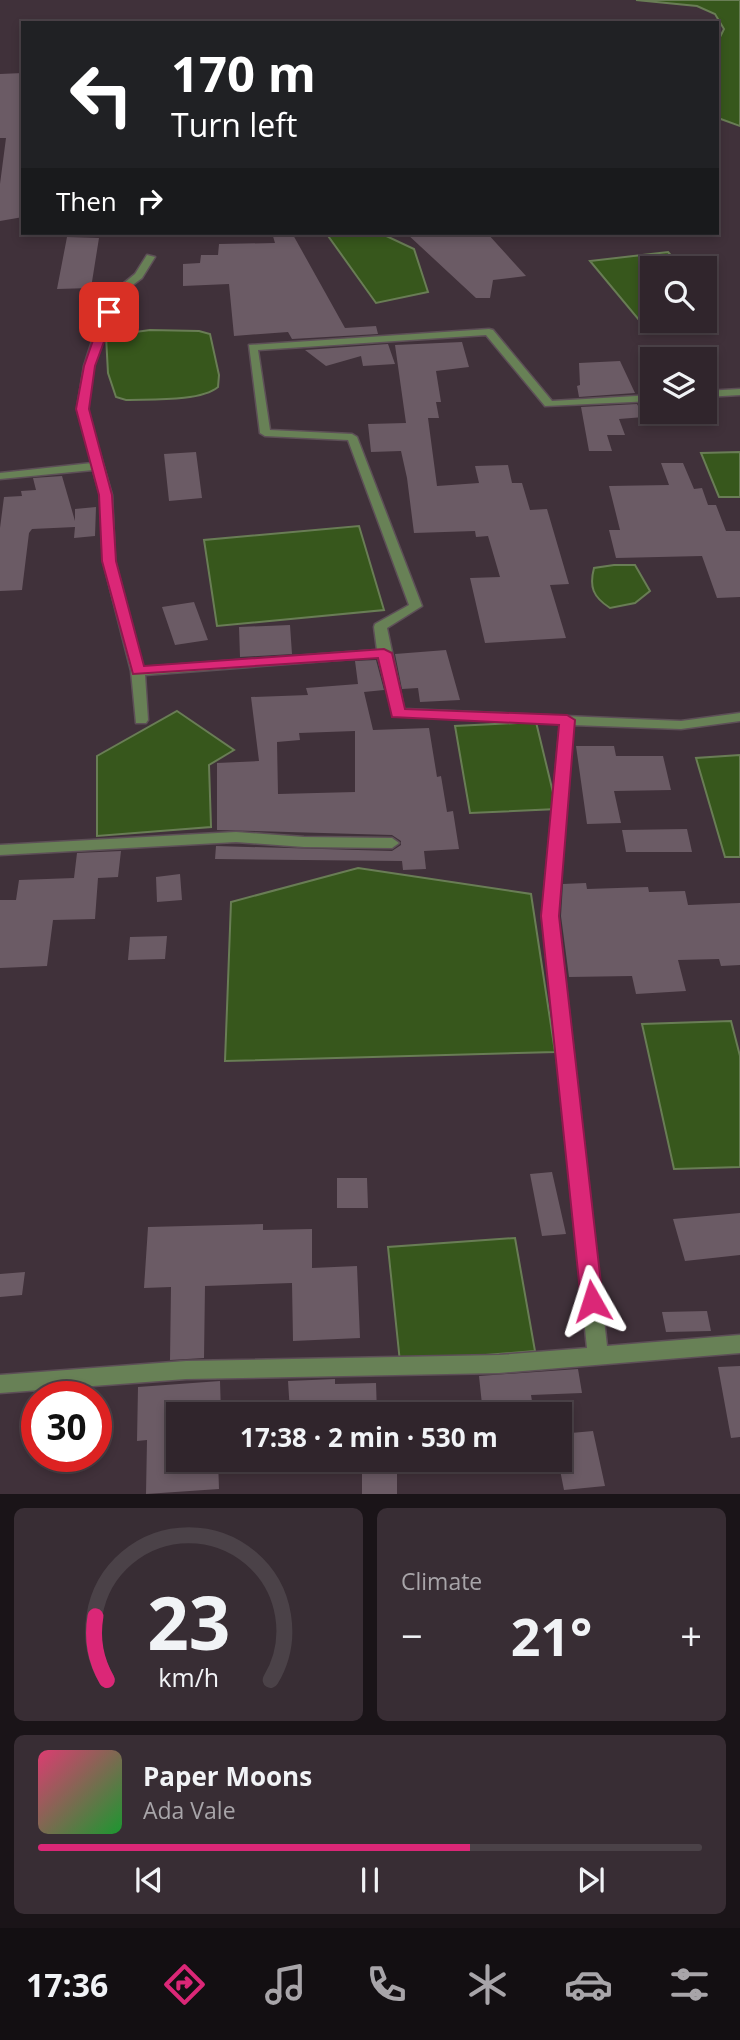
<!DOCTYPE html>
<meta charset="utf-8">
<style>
:root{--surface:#30252c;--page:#382d34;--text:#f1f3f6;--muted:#a8a5a9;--line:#4b4248;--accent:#db2777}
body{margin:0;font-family:"Open Sans",sans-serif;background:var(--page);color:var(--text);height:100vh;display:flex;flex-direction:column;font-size:26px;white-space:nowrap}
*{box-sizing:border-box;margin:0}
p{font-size:23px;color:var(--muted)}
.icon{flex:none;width:38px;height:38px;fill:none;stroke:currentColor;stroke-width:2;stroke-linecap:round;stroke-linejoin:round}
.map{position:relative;height:1494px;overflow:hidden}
.drawer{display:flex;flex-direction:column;gap:14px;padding:14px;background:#1a1418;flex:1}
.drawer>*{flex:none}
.top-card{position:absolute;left:21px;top:21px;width:698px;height:214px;border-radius:0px;box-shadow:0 4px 10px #0003,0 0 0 2px var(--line);background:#202124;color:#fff;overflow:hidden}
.buttons{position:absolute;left:640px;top:256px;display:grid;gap:14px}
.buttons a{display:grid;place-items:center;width:77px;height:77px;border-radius:0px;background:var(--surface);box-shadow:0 4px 10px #0003,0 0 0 2px var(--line);font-size:35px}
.speed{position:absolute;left:21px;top:1381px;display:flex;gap:14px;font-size:35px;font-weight:700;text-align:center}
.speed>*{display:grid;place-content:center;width:91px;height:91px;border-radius:50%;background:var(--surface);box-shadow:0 4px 10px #0003,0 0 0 2px var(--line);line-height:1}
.speed .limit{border:10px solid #d22;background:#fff;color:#111}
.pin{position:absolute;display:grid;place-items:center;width:60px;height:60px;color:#fff;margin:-30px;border-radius:14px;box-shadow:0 4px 10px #0006}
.me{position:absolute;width:77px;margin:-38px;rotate:354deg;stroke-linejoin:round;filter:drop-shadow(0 0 5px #0008)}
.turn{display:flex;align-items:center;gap:24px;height:147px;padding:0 35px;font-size:32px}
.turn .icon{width:91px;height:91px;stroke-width:2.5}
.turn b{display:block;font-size:49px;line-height:60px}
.then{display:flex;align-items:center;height:66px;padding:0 35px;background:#0003;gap:14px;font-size:26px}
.big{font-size:52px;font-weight:700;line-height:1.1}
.drawer .tile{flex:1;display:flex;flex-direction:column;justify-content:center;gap:10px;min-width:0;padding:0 24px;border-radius:10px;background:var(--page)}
.drawer .dial{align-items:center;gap:0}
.dial svg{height:182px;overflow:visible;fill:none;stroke:var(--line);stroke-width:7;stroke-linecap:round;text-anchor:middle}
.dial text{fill:var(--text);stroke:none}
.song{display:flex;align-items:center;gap:21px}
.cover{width:84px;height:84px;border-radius:10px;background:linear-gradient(135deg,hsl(340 70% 55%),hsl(130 70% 35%))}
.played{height:7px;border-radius:4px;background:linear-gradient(90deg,var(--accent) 65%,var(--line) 65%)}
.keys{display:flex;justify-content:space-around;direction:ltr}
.heat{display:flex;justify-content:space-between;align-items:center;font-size:38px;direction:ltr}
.drawer .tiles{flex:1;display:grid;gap:14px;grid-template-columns:1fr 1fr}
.tile:last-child{grid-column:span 2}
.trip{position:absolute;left:166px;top:1402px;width:406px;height:70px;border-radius:0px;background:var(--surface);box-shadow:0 4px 10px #0003,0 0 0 2px var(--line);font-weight:700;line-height:70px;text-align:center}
.tab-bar{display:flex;height:112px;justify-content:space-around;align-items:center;background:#130f12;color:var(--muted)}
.tab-bar .icon{width:49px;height:49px}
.tab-bar .selected{color:var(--accent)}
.tab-bar b{font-size:32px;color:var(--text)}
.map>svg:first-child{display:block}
.water{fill:#37571c;stroke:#697d55;stroke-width:2}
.building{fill:#6b5b65;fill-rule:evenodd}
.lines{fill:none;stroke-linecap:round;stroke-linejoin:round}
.minor-casing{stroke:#5d4f57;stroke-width:3}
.minor{fill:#688156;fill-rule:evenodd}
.route{fill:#db2777;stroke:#8e194d;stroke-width:2}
</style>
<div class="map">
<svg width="740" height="1494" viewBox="0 0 740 1494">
<rect width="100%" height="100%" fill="#40313a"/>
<path class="water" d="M636,0H740V126L718,118V41L724,29L715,14L697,6Z
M326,233H380L414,249L428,292L376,303Z
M668,252L682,268H653V318L639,320L590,261Z
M150,330L199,331L210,334L219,375L218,387C200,402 150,399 126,400L116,397L108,373L106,336Z
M740,452V497H719L701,453Z
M359,526L384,610L217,626L204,540Z
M614,565H635L650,591L635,603L610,608C593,597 589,587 594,568Z
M177,711L234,750L209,765L211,827L97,836V756Z
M536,722L557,809L470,813L455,726Z
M740,755V857H725L696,758Z
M358,868L531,894L555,1052L225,1061L231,902Z
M731,1021L740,1056V1167L674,1169L642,1024Z
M515,1238L535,1351L400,1362L388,1247Z"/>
<path class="building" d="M23,73V217L0,221V184L6,138H0V74Z
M272,233H292L345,328L376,326L378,334L292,339L288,332L234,336L229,284L183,286V264L200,263L201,255H218L219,244L275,243Z
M406,233H487L526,276L493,280L490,298H476Z
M67,237L99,238L91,288L57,289Z
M462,342L469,367L436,371L441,402H436L439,418H428L437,486L479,483L475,466L508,465L512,483H522L530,510L547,509L569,584L550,585L566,638L485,643L470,578L500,577L488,536L476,537L475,531L414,533L407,478L401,451L371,452L368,424L406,423L395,345Z
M388,344L395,364L363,366L361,356L326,366L305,350Z
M620,361L635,393L579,397L577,386L580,385L579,363Z
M637,404L644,417L619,419L625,435H607L612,451H589L581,407Z
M196,452L202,498L169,501L164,454Z
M661,463H683L694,489L702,488L708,505H716L726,531H740V597L717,598L702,556L616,558L609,530H620L609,486L669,485Z
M62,476L75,521V509L96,507L95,536L74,538L75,527L32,529L29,533L22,590L0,591V528L4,497L22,496L21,491L36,490L33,478Z
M194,602L208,640L175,645L162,607Z
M290,625L292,654L240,657L239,627Z
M446,650L460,700L420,702L418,688L402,689L395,654Z
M376,660L384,690L364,692L373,730L429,728L437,777L441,776L447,812L453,811L459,849L424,851L426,869L403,870L402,861L215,859L216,846L392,851L401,845V841L392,835L217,830V763L259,761L251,697L308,695L306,688L358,684L355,661ZM355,731V792L278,794L277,742L300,740L299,733Z
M576,746H614L616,756H663L671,790L614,791L621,823L587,824Z
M687,829L692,852H626L622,830Z
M121,851L118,877L98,878L95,919L53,920L47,966L0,968V900H16L19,880L74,878L77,853Z
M180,874L182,900L157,902L156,877Z
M586,883L587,889L648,887L649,892L685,891L688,905L740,903V965L721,966L719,959L678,960L686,991L636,994L632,976L569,977L561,916L563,884Z
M167,936L165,959L128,960L130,937Z
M552,1172L566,1234L542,1236L530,1174Z
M337,1178H367L368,1208H337Z
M740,1213V1255L685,1261L673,1219Z
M263,1224V1230L312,1229V1268L357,1266L360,1338L293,1341L292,1283L205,1286L204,1358L170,1360L171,1287L144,1288L148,1227Z
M25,1272L22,1295L0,1297V1274Z
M707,1311L711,1331L666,1332L662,1312Z
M740,1366V1437L731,1438L718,1367Z
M578,1369L582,1393L531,1395L534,1414H483L479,1376Z
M335,1379V1384L376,1383L377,1414H345V1409L290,1412L288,1381Z
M220,1381L221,1414H178V1460H218L219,1489L146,1494L147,1440L137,1441L138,1387Z
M593,1431L605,1486L564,1490L558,1460H560V1434Z
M362,1461H397V1494H362Z"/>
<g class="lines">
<g class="minor-casing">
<path id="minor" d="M147,255L155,257L142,278L122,293L105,332L94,366L87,409L112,495L115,561L143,667L377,650L374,627L375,624L409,605L348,440L265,436L260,433L249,345L489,329L493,330L552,401L653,395V401L545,406L486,335L258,350L270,430L352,434L357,437L422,606L387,628L404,709L681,721L740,713V721L681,729L573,725L558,916L607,1346L740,1335V1353L499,1373L186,1379L0,1393V1375L186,1361L499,1355L587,1348L542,916L560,724L393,716L378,657L145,675L148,720L146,723H136L131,671L103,561L100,495L93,470L0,479V473L92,463L77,409L84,366L95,332L113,292L135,274Z
M740,389V395L705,397V391Z
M236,832L304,837L392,838L399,843L392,848L304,847L236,842L0,855V845Z"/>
</g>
<use href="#minor" class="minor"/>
</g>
<path class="route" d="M109,309L115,312L95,366L89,409L112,495L116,561L144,666L384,649L392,653L405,709L567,715L575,720L559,916L603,1301L600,1308L592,1310L584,1308L581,1301L541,916L559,725L392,717L378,658L133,674L102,561L99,495L76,409L84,366L103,312Z"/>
</svg>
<div class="buttons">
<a><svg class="icon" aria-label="search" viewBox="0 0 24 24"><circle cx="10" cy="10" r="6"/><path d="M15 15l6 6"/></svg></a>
<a><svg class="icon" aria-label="layers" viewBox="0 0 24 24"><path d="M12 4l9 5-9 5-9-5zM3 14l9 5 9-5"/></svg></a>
</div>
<div class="speed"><div class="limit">30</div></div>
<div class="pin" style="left:109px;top:312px;background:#d93025"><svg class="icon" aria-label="arrive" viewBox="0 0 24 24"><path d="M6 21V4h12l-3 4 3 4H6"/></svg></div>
<svg class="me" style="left:592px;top:1301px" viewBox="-20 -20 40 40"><path d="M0-17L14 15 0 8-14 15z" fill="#db2777" stroke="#fff" stroke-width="4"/></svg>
<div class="trip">17:38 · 2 min · 530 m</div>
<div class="top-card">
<div class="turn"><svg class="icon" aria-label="left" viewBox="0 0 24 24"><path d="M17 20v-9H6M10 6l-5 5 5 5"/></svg><div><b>170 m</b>Turn left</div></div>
<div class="then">Then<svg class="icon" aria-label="right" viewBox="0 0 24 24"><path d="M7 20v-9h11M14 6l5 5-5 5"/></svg></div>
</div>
</div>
<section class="drawer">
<div class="tiles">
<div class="tile dial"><svg viewBox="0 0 100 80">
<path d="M14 69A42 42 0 1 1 86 69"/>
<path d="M14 69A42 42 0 0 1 9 41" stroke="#db2777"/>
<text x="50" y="56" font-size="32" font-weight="700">23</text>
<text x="50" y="72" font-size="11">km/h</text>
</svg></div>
<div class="tile"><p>Climate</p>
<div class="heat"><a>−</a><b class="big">21°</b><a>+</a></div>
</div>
<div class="tile">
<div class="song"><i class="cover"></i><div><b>Paper Moons</b><p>Ada Vale</p></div></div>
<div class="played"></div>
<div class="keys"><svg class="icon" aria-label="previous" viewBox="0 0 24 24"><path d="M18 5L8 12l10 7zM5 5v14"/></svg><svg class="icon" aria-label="pause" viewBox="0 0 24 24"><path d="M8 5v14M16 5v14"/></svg><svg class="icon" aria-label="next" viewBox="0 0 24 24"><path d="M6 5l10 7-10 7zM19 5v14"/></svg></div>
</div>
</div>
</section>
<nav class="tab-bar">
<b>17:36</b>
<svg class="icon selected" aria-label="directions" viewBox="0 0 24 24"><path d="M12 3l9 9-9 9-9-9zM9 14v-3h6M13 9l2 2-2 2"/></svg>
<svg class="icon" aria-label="music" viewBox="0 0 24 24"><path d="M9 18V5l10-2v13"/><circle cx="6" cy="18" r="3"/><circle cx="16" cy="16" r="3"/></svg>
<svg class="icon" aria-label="phone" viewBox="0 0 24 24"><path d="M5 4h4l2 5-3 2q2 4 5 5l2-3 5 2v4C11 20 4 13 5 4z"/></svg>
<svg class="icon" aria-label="climate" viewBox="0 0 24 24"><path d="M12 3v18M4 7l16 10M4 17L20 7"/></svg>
<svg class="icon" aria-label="car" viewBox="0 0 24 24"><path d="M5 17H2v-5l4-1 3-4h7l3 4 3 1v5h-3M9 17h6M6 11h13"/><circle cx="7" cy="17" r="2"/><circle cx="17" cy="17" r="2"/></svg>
<svg class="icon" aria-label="filters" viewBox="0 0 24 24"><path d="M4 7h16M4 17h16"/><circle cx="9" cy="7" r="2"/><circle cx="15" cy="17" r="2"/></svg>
</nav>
